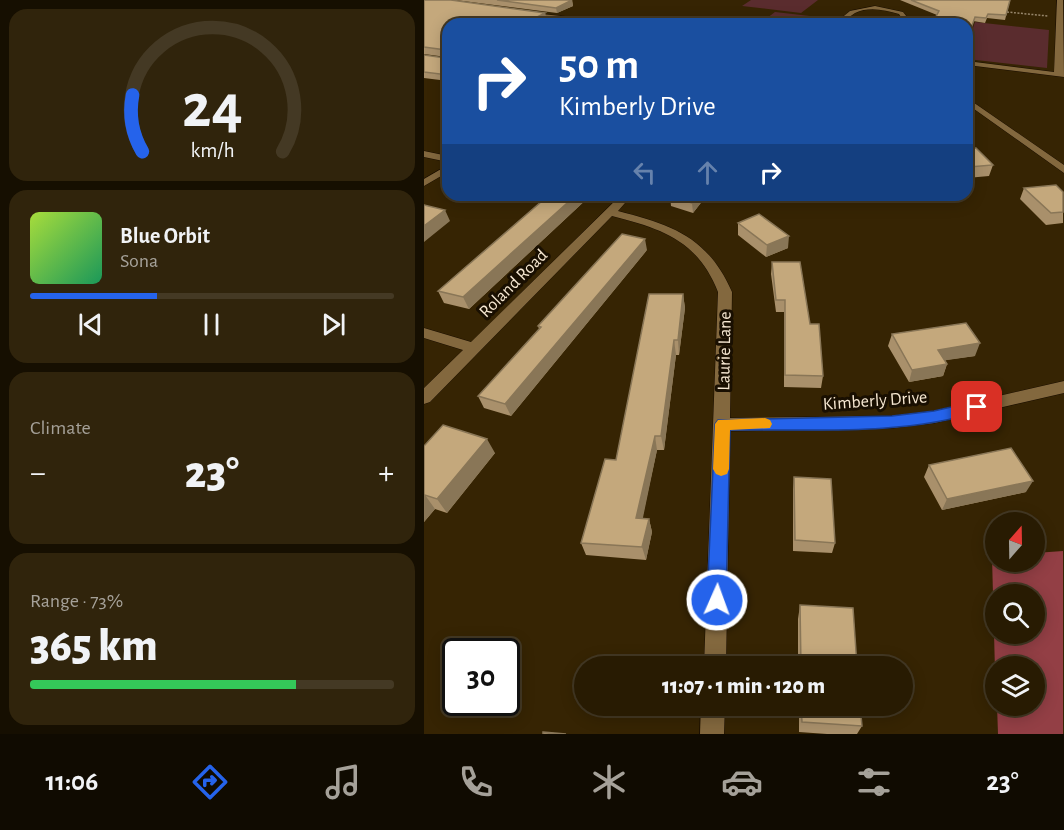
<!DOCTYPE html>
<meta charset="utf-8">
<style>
:root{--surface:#281b02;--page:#30240c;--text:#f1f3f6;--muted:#a5a199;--line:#443924;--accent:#2563eb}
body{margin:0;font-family:"Alegreya Sans",sans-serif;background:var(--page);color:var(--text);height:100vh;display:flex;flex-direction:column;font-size:22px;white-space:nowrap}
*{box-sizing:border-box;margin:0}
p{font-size:20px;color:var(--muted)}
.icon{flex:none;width:33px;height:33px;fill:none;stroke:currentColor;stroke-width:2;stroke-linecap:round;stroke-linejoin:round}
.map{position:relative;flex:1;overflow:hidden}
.panel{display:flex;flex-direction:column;gap:9px;padding:9px;background:#160f01;width:424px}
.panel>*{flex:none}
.hud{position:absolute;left:18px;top:18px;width:531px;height:183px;border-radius:18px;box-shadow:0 3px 15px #0003,0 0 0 2px var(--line);background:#1a4fa0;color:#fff;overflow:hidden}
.needle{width:39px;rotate:20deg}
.tools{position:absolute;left:561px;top:512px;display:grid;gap:12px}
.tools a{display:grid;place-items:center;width:60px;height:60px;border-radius:50%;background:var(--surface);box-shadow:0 3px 15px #0003,0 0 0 2px var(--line);font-size:30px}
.speed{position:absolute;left:18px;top:638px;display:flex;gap:12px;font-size:30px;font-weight:700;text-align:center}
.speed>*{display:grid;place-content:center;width:78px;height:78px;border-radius:50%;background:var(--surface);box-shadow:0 3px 15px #0003,0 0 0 2px var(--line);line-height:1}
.speed .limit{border:3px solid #111;border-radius:9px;background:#fff;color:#111}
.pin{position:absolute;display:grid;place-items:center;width:51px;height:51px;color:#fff;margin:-26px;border-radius:12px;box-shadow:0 3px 9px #0006}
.me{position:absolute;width:66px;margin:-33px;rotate:2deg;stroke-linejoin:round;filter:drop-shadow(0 0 4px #0008)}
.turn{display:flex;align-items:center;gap:21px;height:126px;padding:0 18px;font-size:27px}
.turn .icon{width:78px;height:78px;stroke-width:2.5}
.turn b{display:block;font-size:42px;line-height:51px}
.lanes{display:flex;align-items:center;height:57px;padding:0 18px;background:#0003;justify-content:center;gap:30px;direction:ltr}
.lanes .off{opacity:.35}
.big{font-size:45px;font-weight:800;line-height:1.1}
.panel .card{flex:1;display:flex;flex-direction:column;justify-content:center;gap:9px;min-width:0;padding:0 21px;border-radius:18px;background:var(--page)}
.panel .dial{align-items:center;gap:0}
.dial svg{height:156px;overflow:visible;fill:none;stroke:var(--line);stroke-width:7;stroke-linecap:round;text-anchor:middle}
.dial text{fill:var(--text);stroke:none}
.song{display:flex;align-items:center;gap:18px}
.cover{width:72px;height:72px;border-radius:9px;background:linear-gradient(135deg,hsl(80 70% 55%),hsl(150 70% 35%))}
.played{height:6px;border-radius:3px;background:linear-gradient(90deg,var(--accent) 35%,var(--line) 35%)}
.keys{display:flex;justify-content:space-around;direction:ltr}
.heat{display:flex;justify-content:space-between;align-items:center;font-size:33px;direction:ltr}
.charge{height:9px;border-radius:4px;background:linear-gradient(90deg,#34c759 73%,var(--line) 0)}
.trip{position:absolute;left:150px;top:656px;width:339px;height:60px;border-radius:30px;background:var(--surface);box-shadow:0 3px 15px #0003,0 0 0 2px var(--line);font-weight:800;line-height:60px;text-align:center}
.menu{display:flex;height:96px;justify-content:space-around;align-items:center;background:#100b01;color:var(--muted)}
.menu .icon{width:42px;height:42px}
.menu .current{color:var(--accent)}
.menu b{font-size:27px;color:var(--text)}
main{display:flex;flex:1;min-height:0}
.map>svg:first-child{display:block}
.green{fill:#5a2c2e}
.forest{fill:#933f45;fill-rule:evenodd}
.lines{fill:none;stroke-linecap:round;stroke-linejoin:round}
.minor-casing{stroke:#1a0e00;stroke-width:1}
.path{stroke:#98876c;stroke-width:1.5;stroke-dasharray:2 1.5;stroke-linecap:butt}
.minor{fill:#83683e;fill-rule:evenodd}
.wall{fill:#a9906b}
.shaded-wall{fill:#897657}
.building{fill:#c4a87c;stroke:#897657;stroke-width:1.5}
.route{fill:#2563eb;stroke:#184099;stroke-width:1.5}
.slow{fill:#f59e0b}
.labels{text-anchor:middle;stroke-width:6;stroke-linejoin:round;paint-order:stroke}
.street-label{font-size:18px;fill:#f6e7d1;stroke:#190f01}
</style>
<main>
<section class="panel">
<div class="card dial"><svg viewBox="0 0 100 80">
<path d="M14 69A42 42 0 1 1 86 69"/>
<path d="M14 69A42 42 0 0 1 9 40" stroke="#2563eb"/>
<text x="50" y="56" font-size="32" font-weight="700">24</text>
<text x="50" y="72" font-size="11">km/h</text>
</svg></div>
<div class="card">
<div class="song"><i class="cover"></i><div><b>Blue Orbit</b><p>Sona</p></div></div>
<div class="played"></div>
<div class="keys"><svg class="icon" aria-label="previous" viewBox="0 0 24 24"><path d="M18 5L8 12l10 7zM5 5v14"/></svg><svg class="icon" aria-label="pause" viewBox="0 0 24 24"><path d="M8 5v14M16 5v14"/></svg><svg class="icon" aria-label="next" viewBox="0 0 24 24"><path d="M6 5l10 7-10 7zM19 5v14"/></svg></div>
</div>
<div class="card"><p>Climate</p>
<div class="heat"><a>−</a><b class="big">23°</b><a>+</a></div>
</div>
<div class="card"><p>Range · 73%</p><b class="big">365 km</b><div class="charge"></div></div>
</section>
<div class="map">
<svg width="640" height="734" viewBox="0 0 640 734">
<rect width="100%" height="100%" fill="#362403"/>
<path class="green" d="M327,0H394L377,13L318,6Z
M351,12L386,16L378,24H335Z
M551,22L625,30L623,68L543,59V45Z"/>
<path class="forest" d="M639,551V734H574L573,705H610V666H572L571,671L568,557H571L572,561H610L611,553ZM572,594H610V633H572Z"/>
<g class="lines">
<g class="minor-casing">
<path id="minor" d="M633,0H639L640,77L543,65V61L630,72Z
M451,6L479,12L483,17L480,24H474L477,17L475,14C461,10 445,6 431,13C423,18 419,24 410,24L426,11Z
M99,12L193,22L196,24H177L101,15Z
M543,98L640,165V173L543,104Z
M0,151L24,156V162L0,157Z
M24,165V172L0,186V179Z
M197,195H208L194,211C248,225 284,237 308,292L306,418L468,416L510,411L640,381V393L510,423L468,428L306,431L302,666H280L294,292C274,241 239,229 188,216L6,402L0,404V388L39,350L0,338V328L47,342Z
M277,705H301L300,734H276Z"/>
</g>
<path class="path" d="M583,12L624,16
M492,19L514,20"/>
<use href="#minor" class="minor"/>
</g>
<path class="wall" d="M0,0L24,24V81L0,78V55L21,58L22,57L0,54Z
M31,0H148L149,6L133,13Z
M476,0H586L581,20L563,18L561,23L513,15Z
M543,149L569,165L565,176L543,178Z
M600,188L639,192V223L622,225L596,199Z
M246,195H283L269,213L247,206Z
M166,196L45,309L20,303L14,291Z
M314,223L364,248L342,257L314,235Z
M223,250L87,416L60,408L54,396L115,329L114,326Z
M348,262L386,324L399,376L397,388L360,387V312H352L347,274Z
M259,294L261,308L255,355H252L240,450H233L218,519H225L228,532L222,560L162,555L157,543L192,460Z
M468,334L551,356L521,360L523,364L519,376L485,382L464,346Z
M0,446L71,453L23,513L11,509L0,522Z
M505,465L602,492L518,510L500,477Z
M370,477L411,543L408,553L369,551V489Z
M376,605L433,666H374V619Z
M375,705H436L438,726L433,734H403L375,732Z"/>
<path class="shaded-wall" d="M148,0L149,6L133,13L132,8Z
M121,13L123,19L113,17Z
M152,195H166V196L45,309L39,297Z
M274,195H283L269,213L268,203Z
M21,210L26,221L0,242V226Z
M365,236L364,248L342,257L343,245Z
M221,239L223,250L87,416L81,404Z
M259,294L261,308L255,355L254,340Z
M250,340L252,355L240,450L237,436Z
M556,343L551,356L510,362L514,350Z
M523,364L519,376L485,382L488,370Z
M231,436L233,450L216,532L212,518Z
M63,439L71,453L23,513L13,499Z
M609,481L602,492L518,510L523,499Z
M1,495L11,509L0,522V496Z
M225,519L228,532L222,560L218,547Z"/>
<path class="building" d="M0,0H27L121,13L113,17L163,23L161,24H24V52L22,50L0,47Z
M73,0H148L132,8Z
M487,0H586L582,15L564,14L562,18L551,17L543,40V24H508L515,11Z
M24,52V75L0,72V55L21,58Z
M552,148L569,165L545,167L543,165V149Z
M632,185L639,192V212L627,213L600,188Z
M125,195H152L39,297L14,291Z
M246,195H274L268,203Z
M0,205L21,210L0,226Z
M335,214L365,236L343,245L314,223Z
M198,234L221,239L81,404L54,396L117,327L114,326Z
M348,262H376L386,324H395L399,376L361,375V300H352Z
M225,294H259L254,340H250L237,436H231L212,518L225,519L218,547L157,543L181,459L192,460Z
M542,323L556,343L514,350L523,364L488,370L468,334Z
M19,425L63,439L13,499L1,495L0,496V446Z
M587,448L609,481L523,499L505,465Z
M370,477L407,479L411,543L371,540Z
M376,605L429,608L433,666H377Z
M377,705H436L438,726L378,722Z
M119,732L142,734H119Z"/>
<path class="route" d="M553,401L558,403L560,407L558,411C478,436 389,429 306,430L302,600L300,607L293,610L286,607L283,600L291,424L294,420L468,416L510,411Z"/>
<path class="slow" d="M341,418L346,420L348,424L346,428L306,430L305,469L303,474L297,476L292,474L289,469L291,424L294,420Z"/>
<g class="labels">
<g class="street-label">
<text transform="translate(89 283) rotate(-45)" y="6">Roland Road</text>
<text transform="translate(300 351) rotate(-89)" y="6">Laurie Lane</text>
<text transform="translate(451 400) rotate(-4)" y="6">Kimberly Drive</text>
</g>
</g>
</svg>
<div class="tools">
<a><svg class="needle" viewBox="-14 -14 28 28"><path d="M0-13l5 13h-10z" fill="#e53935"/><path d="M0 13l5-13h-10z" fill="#a5a199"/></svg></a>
<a><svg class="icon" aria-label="search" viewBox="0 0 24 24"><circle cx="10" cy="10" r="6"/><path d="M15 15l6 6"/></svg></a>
<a><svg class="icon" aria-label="layers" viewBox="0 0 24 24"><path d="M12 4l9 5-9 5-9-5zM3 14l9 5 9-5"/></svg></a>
</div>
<div class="speed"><div class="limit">30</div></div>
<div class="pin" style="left:553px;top:407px;background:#d93025"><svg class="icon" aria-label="arrive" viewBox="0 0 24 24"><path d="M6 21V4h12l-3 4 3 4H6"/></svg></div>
<svg class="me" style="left:293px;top:600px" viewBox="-20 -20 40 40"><circle r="17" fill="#2563eb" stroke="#fff" stroke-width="3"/><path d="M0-11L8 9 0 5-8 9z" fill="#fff"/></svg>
<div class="trip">11:07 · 1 min · 120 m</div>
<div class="hud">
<div class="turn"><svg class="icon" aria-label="right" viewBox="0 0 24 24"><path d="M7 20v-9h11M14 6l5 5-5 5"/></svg><div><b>50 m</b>Kimberly Drive</div></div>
<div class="lanes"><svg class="icon off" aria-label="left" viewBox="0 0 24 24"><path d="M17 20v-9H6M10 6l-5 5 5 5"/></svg><svg class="icon off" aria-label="ahead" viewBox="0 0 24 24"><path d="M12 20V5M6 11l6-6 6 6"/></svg><svg class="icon" aria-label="right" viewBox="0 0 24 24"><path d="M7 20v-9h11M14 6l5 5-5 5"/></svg></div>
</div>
</div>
</main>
<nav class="menu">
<b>11:06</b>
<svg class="icon current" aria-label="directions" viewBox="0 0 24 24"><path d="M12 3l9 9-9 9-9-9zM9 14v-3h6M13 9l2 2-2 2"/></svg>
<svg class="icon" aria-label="music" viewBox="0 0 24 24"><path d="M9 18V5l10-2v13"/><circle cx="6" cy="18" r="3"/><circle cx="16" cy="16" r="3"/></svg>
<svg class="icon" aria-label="phone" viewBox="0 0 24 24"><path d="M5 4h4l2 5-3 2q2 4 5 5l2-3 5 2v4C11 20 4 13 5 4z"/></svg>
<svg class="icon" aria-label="climate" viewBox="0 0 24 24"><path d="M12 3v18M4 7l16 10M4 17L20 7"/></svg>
<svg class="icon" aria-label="car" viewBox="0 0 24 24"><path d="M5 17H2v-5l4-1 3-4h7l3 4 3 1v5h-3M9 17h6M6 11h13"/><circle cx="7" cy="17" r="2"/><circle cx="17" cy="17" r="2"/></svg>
<svg class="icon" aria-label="filters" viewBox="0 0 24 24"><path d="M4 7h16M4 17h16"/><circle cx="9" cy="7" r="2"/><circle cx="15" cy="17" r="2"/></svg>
<b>23°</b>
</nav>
